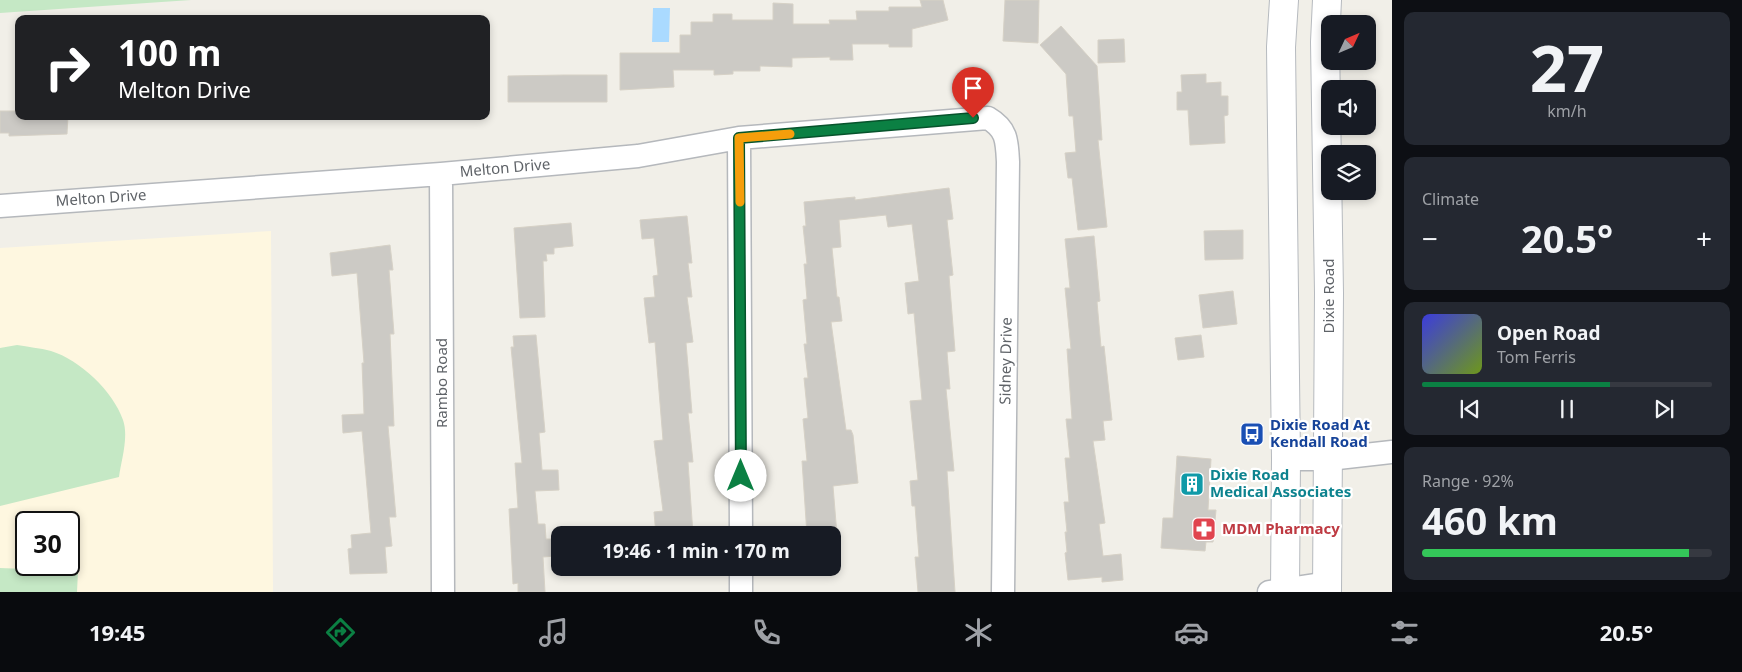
<!DOCTYPE html>
<meta charset="utf-8">
<style>
:root{--surface:#171b24;--page:#242831;--text:#f1f3f6;--muted:#9ea1a6;--line:#363941;--accent:#0b8043}
body{margin:0;font-family:"Noto Sans",sans-serif;background:var(--page);color:var(--text);height:100vh;display:flex;flex-direction:column;font-size:19px;white-space:nowrap}
*{box-sizing:border-box;margin:0}
p{font-size:16px;color:var(--muted)}
.icon{flex:none;width:28px;height:28px;fill:none;stroke:currentColor;stroke-width:2;stroke-linecap:round;stroke-linejoin:round}
.map{position:relative;flex:1;overflow:hidden}
.drawer{display:flex;flex-direction:column;gap:12px;padding:12px;background:#0d0f14;width:350px}
.drawer>*{flex:none}
.banner{position:absolute;left:15px;top:15px;width:475px;height:105px;border-radius:10px;box-shadow:0 2px 8px #0003;background:#202124;color:#fff;overflow:hidden}
.needle{width:32px;rotate:46deg}
.buttons{position:absolute;left:1321px;top:15px;display:grid;gap:10px}
.buttons a{display:grid;place-items:center;width:55px;height:55px;border-radius:10px;background:var(--surface);box-shadow:0 2px 8px #0003;font-size:25px}
.speed{position:absolute;left:15px;top:511px;display:flex;gap:10px;font-size:25px;font-weight:700;text-align:center}
.speed>*{display:grid;place-content:center;width:65px;height:65px;border-radius:50%;background:var(--surface);box-shadow:0 2px 8px #0003;line-height:1}
.speed .limit{border:2px solid #111;border-radius:8px;background:#fff;color:#111}
.pin{position:absolute;display:grid;place-items:center;width:42px;height:42px;color:#fff;margin:-51px -21px;border-radius:50% 50% 50% 0;rotate:-45deg;box-shadow:0 0 5px #0007}
.pin .icon{rotate:45deg}
.me{position:absolute;width:55px;margin:-28px;rotate:0deg;stroke-linejoin:round;filter:drop-shadow(0 0 4px #0008)}
.turn{display:flex;align-items:center;gap:18px;height:105px;padding:0 20px;font-size:22px}
.turn .icon{width:65px;height:65px;stroke-width:2.5}
.turn b{display:block;font-size:35px;line-height:42px}
.big{font-size:38px;font-weight:700;line-height:1.1}
.drawer .widget{flex:1;display:flex;flex-direction:column;justify-content:center;gap:8px;min-width:0;padding:0 18px;border-radius:10px;background:var(--page)}
.drawer .dial{align-items:center;gap:0}
.dial b{font-size:65px;line-height:1}
.song{display:flex;align-items:center;gap:15px}
.cover{width:60px;height:60px;border-radius:8px;background:linear-gradient(135deg,hsl(240 70% 55%),hsl(80 70% 35%))}
.played{height:5px;border-radius:2px;background:linear-gradient(90deg,var(--accent) 65%,var(--line) 65%)}
.keys{display:flex;justify-content:space-around;direction:ltr}
.heat{display:flex;justify-content:space-between;align-items:center;font-size:28px;direction:ltr}
.charge{height:8px;border-radius:4px;background:linear-gradient(90deg,#34c759 92%,var(--line) 0)}
.trip{position:absolute;left:551px;top:526px;width:290px;height:50px;border-radius:10px;background:var(--surface);box-shadow:0 2px 8px #0003;font-weight:700;line-height:50px;text-align:center}
.tab-bar{display:flex;height:80px;justify-content:space-around;align-items:center;background:#090b0e;color:var(--muted)}
.tab-bar .icon{width:35px;height:35px}
.tab-bar .active{color:var(--accent)}
.tab-bar b{font-size:22px;color:var(--text)}
main{display:flex;flex:1;min-height:0}
.map>svg:first-child{display:block}
.commercial{fill:#fef7e0;fill-rule:evenodd}
.green{fill:#c5e8c5}
.water{fill:#aadaff}
.building{fill:#cccac5;stroke:#d6d1c6}
.lines{fill:none;stroke-linecap:round;stroke-linejoin:round}
.street-casing{stroke:#b5b8bc;stroke-width:25}
.secondary-casing{stroke:#b6babf;stroke-width:30}
.street{stroke:#fff;stroke-width:22}
.secondary{stroke:#fff;stroke-width:28}
.route-casing{stroke:#07532c;stroke-width:12}
.route{stroke:#0b8043;stroke-width:9}
.slow{stroke:#f59e0b;stroke-width:9}
.labels{text-anchor:middle;stroke-width:4.5;stroke-linejoin:round;paint-order:stroke}
.street-label{font-size:15px;fill:#5f6368;stroke:#fff}
.transit-label{font-size:15px;font-weight:bold;fill:#164399;stroke:#fff;text-anchor:start}
.culture-label{font-size:15px;font-weight:bold;fill:#0d838f;stroke:#fff;text-anchor:start}
.health-label{font-size:15px;font-weight:bold;fill:#be3a42;stroke:#fff;text-anchor:start}
</style>
<main>
<div class="map">
<svg width="1392" height="592" viewBox="0 0 1392 592">
<rect width="100%" height="100%" fill="#f1efe8"/>
<path class="commercial" d="M271,231L273,592H0V248ZM26,522H69V565H26Z"/>
<path class="green" d="M0,0H191L0,13Z
M17,345C28,347 40,348 51,351C80,360 113,391 123,420C129,437 121,461 119,477L0,506V348Z
M0,568L78,571L77,592H0Z"/>
<path class="water" d="M653,8H670L669,42H652Z"/>
<path class="building" d="M920,0H943L948,20L912,29V47H889V44H852L853,60H830V57L792,58V67L760,66V71H733V74L714,75V70H673L674,87L620,90V53H680V35H691V22H713V14H732V20H773V3L793,4V24H830L829,20H857L856,11H889V7H922Z
M1005,0H1039L1038,43L1003,41Z
M1061,26L1097,66L1102,140H1098L1107,227L1078,230L1072,178H1068L1065,153L1076,152L1073,116H1069L1066,74L1040,45Z
M1124,39L1125,62L1098,63V40Z
M1206,74V83L1221,82V96H1228V115L1224,116L1225,143L1190,145L1188,110H1177V92H1182L1181,75Z
M564,75H607V102H508V76Z
M0,111H19V116H68L67,134L9,136V133H0Z
M949,188L953,219L947,220L953,275L949,276L955,351L947,352L950,389H946L954,471H947L955,592H918L915,557H919L915,506H912L910,481L918,480L910,401L922,400L914,313L908,314L905,283L919,281L912,224L888,227L886,215L839,220L841,247L832,248L837,297H839L842,321L831,322L846,430H851L853,435L858,483L833,486L837,535H807L802,461H807L803,419L808,418L804,378H808L804,344H807L803,300L807,299L804,264H807L803,226H806L804,202L855,197V200Z
M687,216L692,263H688L692,297H687L693,342L686,343L692,413H688L693,462H688L693,534L656,535L654,512L663,511L654,441L663,440L655,342L649,343L644,298L655,297L653,276L658,275L654,238L642,239L640,220Z
M571,223L573,246L554,248V254H546L547,261H543L545,317L520,318L514,228Z
M1243,230V259L1205,260L1204,231Z
M1094,236L1100,301L1097,302L1101,347L1104,346L1112,420L1103,421L1105,440L1093,441L1105,523L1099,524L1103,556L1121,554L1123,580L1102,582V577L1068,580L1065,553L1067,552L1065,532H1067L1064,502H1069L1065,458H1070L1066,419H1072L1067,349H1071L1065,288H1070L1065,239Z
M390,245L393,270H389L394,334H390L394,426H388L396,517H389L392,546L385,547L387,573L350,574L348,549L352,548L351,535L371,533L362,431L343,433L342,415L364,414L362,363H364L357,273L332,276L330,253Z
M1233,291L1237,324L1203,328L1199,295Z
M536,335L545,432L539,433L542,470H558L559,490L535,491L538,524H545L546,539H555L556,556L543,557L545,592H518V583L513,584L509,509L518,508L515,463H522L511,347H514L513,336Z
M1201,335L1204,357L1178,360L1175,338Z
M1177,456L1211,459L1208,510H1216L1213,542H1206L1205,551L1161,548L1163,518H1173Z"/>
<g class="lines">
<g class="street-casing">
<path id="street" d="M739,138L741,535
M441,174L443,592
M0,206L441,174L638,156L739,138L988,118C1007,129 1007,141 1008,162L1003,592
M1286,459H1329L1392,452
M741,568V592
M1269,592L1328,583"/>
</g>
<g class="secondary-casing">
<path id="secondary" d="M1284,0L1281,47L1286,459L1285,592
M1327,0L1325,42L1329,293L1327,592"/>
</g>
<use href="#street" class="street"/>
<use href="#secondary" class="secondary"/>
</g>
<g class="lines">
<g class="route-casing">
<path id="route" d="M741,476L739,138L973,118"/>
</g>
<use href="#route" class="route"/>
<path class="slow" d="M740,202L739,138L790,134"/>
</g>
<defs>
<g id="bus-square" transform="scale(1.25)"><rect x="-9" y="-9" width="18" height="18" rx="4" fill="#1a4fb4" stroke="#fff"/><path d="M-5-6H5V4H4V6H2V4H-2V6H-4V4H-5ZM-3.5-4V0h7V-4ZM-3.5 1.2v1.5H-2V1.2ZM2 1.2v1.5H3.5V1.2Z" fill="#fff"/></g>
<g id="building-square" transform="scale(1.25)"><rect x="-9" y="-9" width="18" height="18" rx="4" fill="#0f9aa8" stroke="#fff"/><path d="M-4-6H4V6H1V3H-1V6H-4ZM-2.5-4.3h1.7v1.8h-1.7ZM.8-4.3h1.7v1.8H.8ZM-2.5-1h1.7V.8h-1.7ZM.8-1h1.7V.8H.8Z" fill="#fff"/></g>
<g id="pharmacy-square" transform="scale(1.25)"><rect x="-9" y="-9" width="18" height="18" rx="4" fill="#e0444e" stroke="#fff"/><path d="M-2-6h4v4h4v4h-4v4h-4v-4h-4v-4h4Z" fill="#fff"/></g>
</defs>
<g fill-rule="evenodd">
<use href="#bus-square" x="1252" y="434"/>
<use href="#building-square" x="1192" y="484"/>
<use href="#pharmacy-square" x="1204" y="529"/>
</g>
<g class="labels">
<g class="street-label">
<text transform="translate(505 168) rotate(-5)" y="5">Melton Drive</text>
<text transform="translate(101 198) rotate(-4)" y="5">Melton Drive</text>
<text transform="translate(1329 296) rotate(-90)" y="5">Dixie Road</text>
<text transform="translate(1006 361) rotate(-89)" y="5">Sidney Drive</text>
<text transform="translate(442 383) rotate(-90)" y="5">Rambo Road</text>
</g>
<g class="transit-label">
<text x="1270" y="430">Dixie Road At<tspan x="1270" dy="17">Kendall Road</tspan></text>
</g>
<g class="culture-label">
<text x="1210" y="480">Dixie Road<tspan x="1210" dy="17">Medical Associates</tspan></text>
</g>
<g class="health-label">
<text x="1222" y="534">MDM Pharmacy</text>
</g>
</g>
</svg>
<div class="buttons">
<a><svg class="needle" viewBox="-14 -14 28 28"><path d="M0-13l5 13h-10z" fill="#e53935"/><path d="M0 13l5-13h-10z" fill="#9ea1a6"/></svg></a>
<a><svg class="icon" aria-label="sound" viewBox="0 0 24 24"><path d="M4 9h4l5-4v14l-5-4H4zM17 9q2 3 0 6"/></svg></a>
<a><svg class="icon" aria-label="layers" viewBox="0 0 24 24"><path d="M12 4l9 5-9 5-9-5zM3 14l9 5 9-5"/></svg></a>
</div>
<div class="speed"><div class="limit">30</div></div>
<div class="pin" style="left:973px;top:118px;background:#d93025"><svg class="icon" aria-label="arrive" viewBox="0 0 24 24"><path d="M6 21V4h12l-3 4 3 4H6"/></svg></div>
<svg class="me" style="left:741px;top:476px" viewBox="-20 -20 40 40"><circle r="19" fill="#fff"/><path d="M0-13L10 11 0 6-10 11z" fill="#0b8043"/></svg>
<div class="trip">19:46 · 1 min · 170 m</div>
<div class="banner">
<div class="turn"><svg class="icon" aria-label="right" viewBox="0 0 24 24"><path d="M7 20v-9h11M14 6l5 5-5 5"/></svg><div><b>100 m</b>Melton Drive</div></div>
</div>
</div>
<section class="drawer">
<div class="widget dial"><b>27</b><p>km/h</p></div>
<div class="widget"><p>Climate</p>
<div class="heat"><a>−</a><b class="big">20.5°</b><a>+</a></div>
</div>
<div class="widget">
<div class="song"><i class="cover"></i><div><b>Open Road</b><p>Tom Ferris</p></div></div>
<div class="played"></div>
<div class="keys"><svg class="icon" aria-label="previous" viewBox="0 0 24 24"><path d="M18 5L8 12l10 7zM5 5v14"/></svg><svg class="icon" aria-label="pause" viewBox="0 0 24 24"><path d="M8 5v14M16 5v14"/></svg><svg class="icon" aria-label="next" viewBox="0 0 24 24"><path d="M6 5l10 7-10 7zM19 5v14"/></svg></div>
</div>
<div class="widget"><p>Range · 92%</p><b class="big">460 km</b><div class="charge"></div></div>
</section>
</main>
<nav class="tab-bar">
<b>19:45</b>
<svg class="icon active" aria-label="directions" viewBox="0 0 24 24"><path d="M12 3l9 9-9 9-9-9zM9 14v-3h6M13 9l2 2-2 2"/></svg>
<svg class="icon" aria-label="music" viewBox="0 0 24 24"><path d="M9 18V5l10-2v13"/><circle cx="6" cy="18" r="3"/><circle cx="16" cy="16" r="3"/></svg>
<svg class="icon" aria-label="phone" viewBox="0 0 24 24"><path d="M5 4h4l2 5-3 2q2 4 5 5l2-3 5 2v4C11 20 4 13 5 4z"/></svg>
<svg class="icon" aria-label="climate" viewBox="0 0 24 24"><path d="M12 3v18M4 7l16 10M4 17L20 7"/></svg>
<svg class="icon" aria-label="car" viewBox="0 0 24 24"><path d="M5 17H2v-5l4-1 3-4h7l3 4 3 1v5h-3M9 17h6M6 11h13"/><circle cx="7" cy="17" r="2"/><circle cx="17" cy="17" r="2"/></svg>
<svg class="icon" aria-label="filters" viewBox="0 0 24 24"><path d="M4 7h16M4 17h16"/><circle cx="9" cy="7" r="2"/><circle cx="15" cy="17" r="2"/></svg>
<b>20.5°</b>
</nav>
